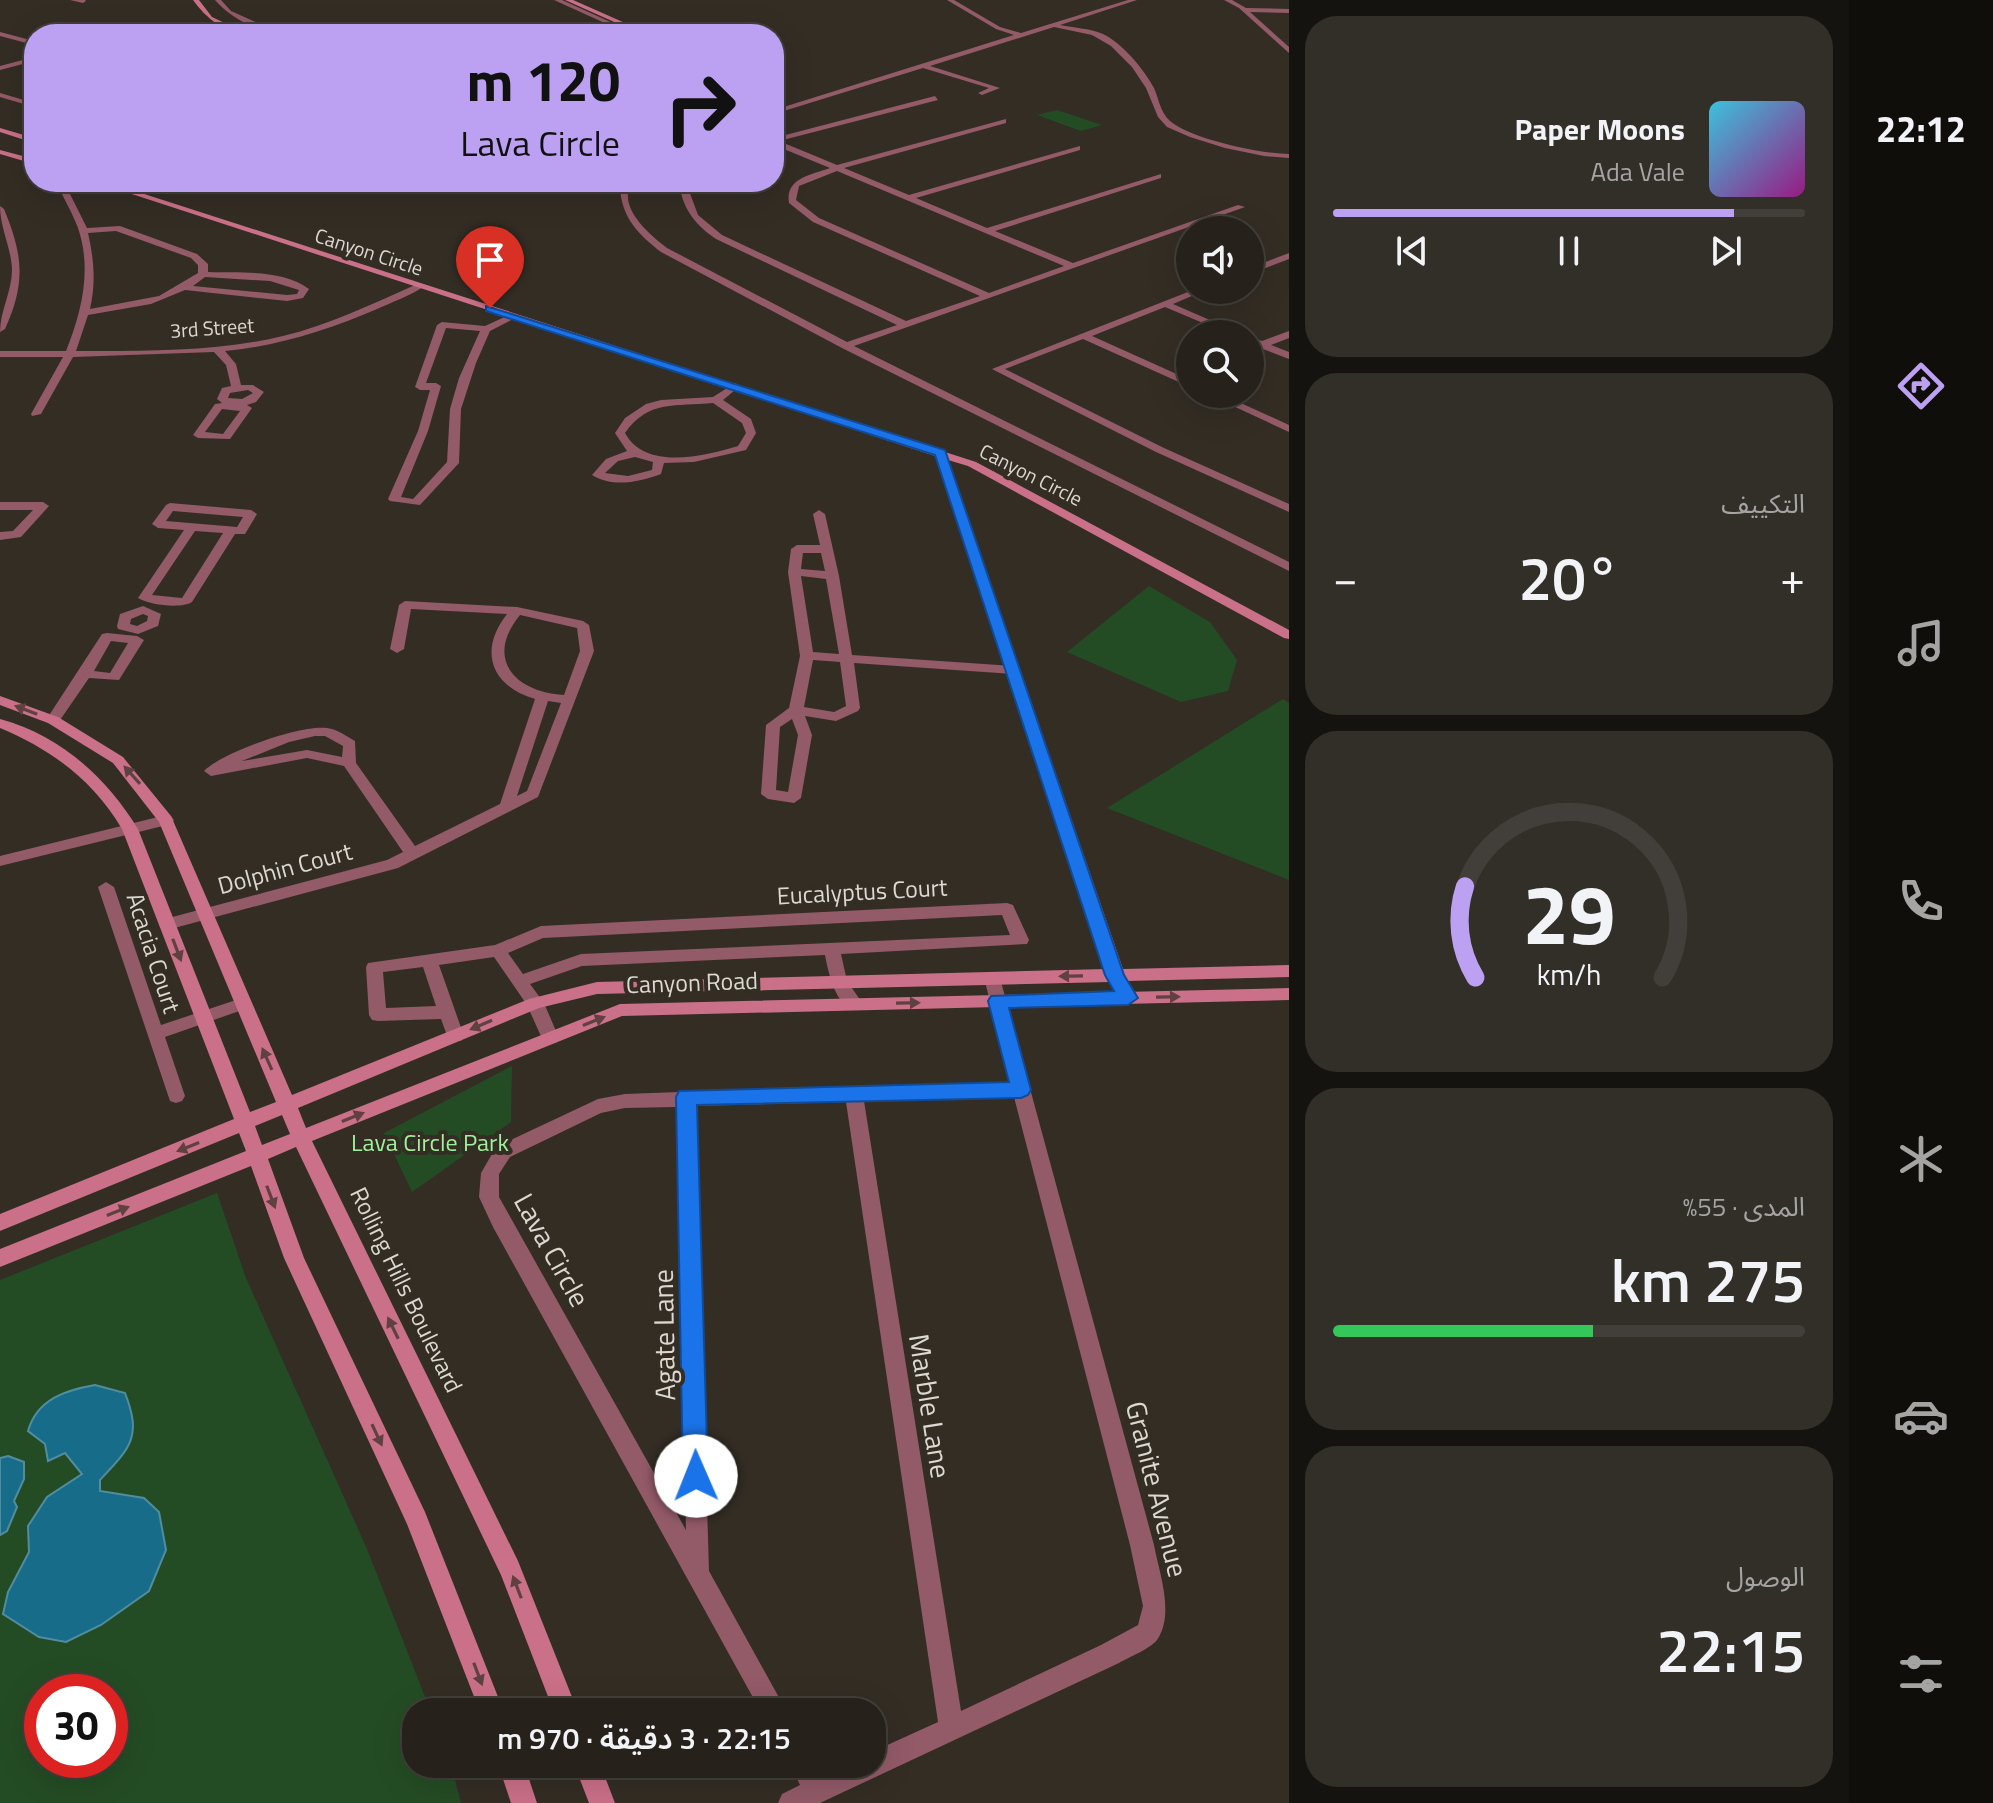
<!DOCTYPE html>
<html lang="ar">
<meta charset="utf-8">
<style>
:root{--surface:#26221b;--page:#322f28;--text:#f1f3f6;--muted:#a4a4a3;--line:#423f3a;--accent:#bca0f2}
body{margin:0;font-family:"Titillium Web","Noto Sans Arabic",sans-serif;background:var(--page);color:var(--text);direction:rtl;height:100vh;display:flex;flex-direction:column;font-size:30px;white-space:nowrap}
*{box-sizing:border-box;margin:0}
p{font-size:26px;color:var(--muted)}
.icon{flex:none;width:44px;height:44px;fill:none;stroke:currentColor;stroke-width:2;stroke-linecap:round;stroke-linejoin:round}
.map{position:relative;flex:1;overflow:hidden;direction:ltr}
.sheet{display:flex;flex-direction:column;gap:16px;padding:16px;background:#15130f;width:560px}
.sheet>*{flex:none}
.guide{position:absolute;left:24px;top:24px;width:760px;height:168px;border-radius:32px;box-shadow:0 8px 32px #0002,0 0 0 2px var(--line);direction:rtl;background:#bca0f2;color:#111;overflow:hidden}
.fabs{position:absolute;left:1176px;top:216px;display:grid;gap:16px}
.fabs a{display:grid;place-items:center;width:88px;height:88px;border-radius:50%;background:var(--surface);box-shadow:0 8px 32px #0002,0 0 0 2px var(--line);font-size:40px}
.speed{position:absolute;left:24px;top:1674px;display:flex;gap:16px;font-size:40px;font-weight:700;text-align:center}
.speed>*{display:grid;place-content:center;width:104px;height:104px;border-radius:50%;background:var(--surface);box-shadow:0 8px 32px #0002,0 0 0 2px var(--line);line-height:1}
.speed .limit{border:12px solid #d22;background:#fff;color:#111}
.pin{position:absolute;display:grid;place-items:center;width:68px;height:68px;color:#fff;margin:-82px -34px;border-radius:50% 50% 50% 0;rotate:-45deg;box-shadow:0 0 8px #0007}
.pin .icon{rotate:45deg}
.me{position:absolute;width:88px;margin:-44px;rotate:359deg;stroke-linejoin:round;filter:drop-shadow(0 0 6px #0008)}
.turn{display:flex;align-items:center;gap:28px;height:168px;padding:0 32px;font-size:36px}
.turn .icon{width:104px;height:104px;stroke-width:2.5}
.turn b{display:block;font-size:56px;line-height:68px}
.big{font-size:60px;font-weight:600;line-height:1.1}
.sheet .widget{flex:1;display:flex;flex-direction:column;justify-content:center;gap:12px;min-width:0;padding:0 28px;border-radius:32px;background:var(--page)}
.sheet .dial{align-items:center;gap:0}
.dial svg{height:208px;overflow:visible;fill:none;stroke:var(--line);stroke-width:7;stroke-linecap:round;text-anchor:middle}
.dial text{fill:var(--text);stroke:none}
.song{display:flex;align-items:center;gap:24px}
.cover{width:96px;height:96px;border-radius:12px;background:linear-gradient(135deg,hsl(190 70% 55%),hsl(310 70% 35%))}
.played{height:8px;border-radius:4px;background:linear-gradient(90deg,var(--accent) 85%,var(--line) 85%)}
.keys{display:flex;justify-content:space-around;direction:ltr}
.heat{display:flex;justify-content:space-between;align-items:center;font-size:44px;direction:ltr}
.charge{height:12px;border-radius:6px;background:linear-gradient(90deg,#34c759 55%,var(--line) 0)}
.trip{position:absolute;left:402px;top:1698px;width:484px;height:80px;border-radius:32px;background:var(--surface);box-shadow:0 8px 32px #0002,0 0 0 2px var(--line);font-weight:600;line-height:80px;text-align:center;direction:rtl}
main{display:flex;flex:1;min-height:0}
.dock{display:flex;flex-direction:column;width:144px;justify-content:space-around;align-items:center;background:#0f0e0b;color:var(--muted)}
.dock .icon{width:56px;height:56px}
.dock .on{color:var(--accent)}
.dock b{font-size:36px;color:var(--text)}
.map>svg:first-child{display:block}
.green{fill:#244c24;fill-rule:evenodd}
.water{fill:#166c89;stroke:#518c9f;stroke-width:2}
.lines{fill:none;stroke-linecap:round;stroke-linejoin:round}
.street{fill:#935a68;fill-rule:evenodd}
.secondary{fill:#ca7088;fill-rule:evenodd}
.oneway{fill:#604142}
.route{fill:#1a73e8;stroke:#114b97;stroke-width:2}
.labels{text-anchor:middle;stroke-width:8;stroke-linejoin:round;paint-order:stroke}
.far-street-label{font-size:20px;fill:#dcd8d2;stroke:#332d24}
.street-label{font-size:24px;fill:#dcd8d2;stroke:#332d24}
.park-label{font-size:24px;fill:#9ff29d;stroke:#332d24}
.near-street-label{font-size:28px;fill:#dcd8d2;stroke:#332d24}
</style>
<main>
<nav class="dock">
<b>22:12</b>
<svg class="icon on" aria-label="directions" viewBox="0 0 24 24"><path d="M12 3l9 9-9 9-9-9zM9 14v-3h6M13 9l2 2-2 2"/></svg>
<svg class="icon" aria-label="music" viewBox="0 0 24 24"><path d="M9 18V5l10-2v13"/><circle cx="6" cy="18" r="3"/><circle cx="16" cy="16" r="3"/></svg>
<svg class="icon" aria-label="phone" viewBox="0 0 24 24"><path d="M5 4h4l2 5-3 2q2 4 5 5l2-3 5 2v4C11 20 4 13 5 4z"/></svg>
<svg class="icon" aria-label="climate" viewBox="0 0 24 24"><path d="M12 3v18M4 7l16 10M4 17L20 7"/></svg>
<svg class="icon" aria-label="car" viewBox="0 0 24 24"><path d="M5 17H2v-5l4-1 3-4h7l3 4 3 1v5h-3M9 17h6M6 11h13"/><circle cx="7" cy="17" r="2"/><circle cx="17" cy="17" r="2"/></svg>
<svg class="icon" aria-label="filters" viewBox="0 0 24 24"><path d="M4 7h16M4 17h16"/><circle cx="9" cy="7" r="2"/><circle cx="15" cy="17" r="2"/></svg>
</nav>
<section class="sheet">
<div class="widget">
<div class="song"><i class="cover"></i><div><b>Paper Moons</b><p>Ada Vale</p></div></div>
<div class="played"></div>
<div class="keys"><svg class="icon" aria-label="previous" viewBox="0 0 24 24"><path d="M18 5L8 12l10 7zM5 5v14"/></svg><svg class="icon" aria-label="pause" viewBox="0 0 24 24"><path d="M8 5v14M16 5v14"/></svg><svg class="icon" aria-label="next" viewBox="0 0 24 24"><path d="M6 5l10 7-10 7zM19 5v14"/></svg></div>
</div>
<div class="widget"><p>التكييف</p>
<div class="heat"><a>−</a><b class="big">20°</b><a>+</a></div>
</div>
<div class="widget dial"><svg viewBox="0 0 100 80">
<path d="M14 69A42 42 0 1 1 86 69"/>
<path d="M14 69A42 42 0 0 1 10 34" stroke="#bca0f2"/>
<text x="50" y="56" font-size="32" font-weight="700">29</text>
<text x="50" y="72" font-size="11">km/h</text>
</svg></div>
<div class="widget"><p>المدى · 55%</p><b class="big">275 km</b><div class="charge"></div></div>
<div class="widget"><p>الوصول</p><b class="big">22:15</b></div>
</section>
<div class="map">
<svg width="1289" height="1803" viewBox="0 0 1289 1803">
<rect width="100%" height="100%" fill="#332d24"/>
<path class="green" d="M1057,110L1102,125L1081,131L1037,115Z
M1149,586L1210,622L1237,660L1228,691L1181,702L1067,652Z
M1283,699L1289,703V880L1107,808Z
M512,1066L511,1122L412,1192L384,1133Z
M217,1193L246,1278L367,1549L431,1712H416V1764H451L461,1803H0V1280ZM42,1692H110V1760H42Z"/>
<path class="water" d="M95,1385L125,1393C142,1437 131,1447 100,1480V1491L144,1498L159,1512L166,1550L149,1591L101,1625L66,1642L39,1637L3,1614L8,1592L29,1552L28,1526L47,1497L82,1474L65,1453L48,1461L45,1444L28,1431C37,1399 66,1390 95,1385Z
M8,1456L24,1462V1479L14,1501L17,1507L7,1531L0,1535V1458Z"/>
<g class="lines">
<path class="street" d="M70,0H85L86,1L83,3Z
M215,0H221L231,11L282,34C260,34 229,17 215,0Z
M554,0H562L637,34H629Z
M947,0H954L1000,27L1021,33L1128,0H1137L1060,25C1074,28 1089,28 1103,34C1123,44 1143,68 1154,88C1159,99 1160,112 1170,121C1191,139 1261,154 1289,154V158L1264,156L1225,148L1190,137L1167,127L1158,117L1146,88L1132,67L1111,46L1092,35L1054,27L930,66L1000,88L982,95L978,93L989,88L923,68L774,114V110L1014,35L996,29Z
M1224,0H1232L1246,8L1289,9V13L1250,12L1289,47V53L1239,8Z
M0,32L34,41V45L0,36Z
M34,57V61L0,70V66Z
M0,93L34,103V107L0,97Z
M935,96L938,100L779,141L837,165L1006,119V123L844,168L909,195L1080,146V150L916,198L987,228L1161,174V178L995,231L1073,263L1238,205L1245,207L854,346L1289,562V571L842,348L661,252C638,234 622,218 620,188L624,182H632C616,207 650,235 667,248L847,342L897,325L716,239C697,226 684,211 680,188L685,182H693L688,188L698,215L722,235L906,321L980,296L813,222L789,203C785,178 811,175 830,168L774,145V138ZM837,171L1064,266L989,293L819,218L796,200L799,186Z
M56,182H64L87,228L120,226L197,254L208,264V272C239,273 283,269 309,289L303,298L287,301L185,290L151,304L88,315L76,351C145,351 216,352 283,336C329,325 372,304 415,285L423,287C410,296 392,302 377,309C328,330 278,346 225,351L236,364L241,385H253L264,392L256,402L247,405L252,408L230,439L198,438L193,435L215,404L222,403L217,399L222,388L231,386L226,365L214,352L73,357L41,414L32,416L31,414L63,357H0V351H66C82,311 92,269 78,228C72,212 63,197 56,182ZM116,231L191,258L198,265V273L159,296L90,309C96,283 94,259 88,233ZM205,277L270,281L299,290L297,294L287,295L193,286ZM248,390L253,393L242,399L228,398L230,393ZM222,409L240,411L223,434L205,432Z
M202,182L288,185L387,182L383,184L288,189L206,184Z
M0,206L4,209C23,255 26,283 5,329L0,332C0,310 12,292 12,269C11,247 0,228 0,206Z
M1289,253V259L1250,274V268Z
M1193,290H1206L1173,304L1242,334H1229L1165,307L1092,336L1190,380V387L1083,339L1005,369L1164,448L1289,504V512L1156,452L992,369Z
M511,314L519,316L490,331L476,363L461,409L459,463L420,505L390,501L388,499L418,431L430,390H420L415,387L437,325L442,322L485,326ZM446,328L480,331L459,378L450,409L447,462L413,499L401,497L428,431L441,386L436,383H426Z
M1289,331V338L1271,345L1289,352V359L1250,344V337L1262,341Z
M735,383L740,386L723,400L751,419L756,433L746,450L694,462L664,463L661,474C639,482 613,488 592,475L606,459L627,451L615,433L625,418L646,404L661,400L713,397ZM713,403L742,423L746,433L738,446C704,456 646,471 625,433C649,399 676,407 713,403ZM635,457L653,462L652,470L628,476L605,473L618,461Z
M1207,394H1221L1289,425V432Z
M0,502H43L49,506L21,537L0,540V532L13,531L33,510H0Z
M170,503L251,510L257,514L245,534H235L192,602C181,609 149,605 138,598L184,530L158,528L152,524L166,505ZM173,511L243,517L237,527L166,521ZM195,531L223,533L182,598L152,595Z
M819,510L825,514L839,576L852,655L1013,666L1020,670L1013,674L854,663L860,708L858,711L836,721L805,716L812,735L801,798L794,803L768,799L761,794L766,725L789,708L800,656L788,572L791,549L797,545H820L813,514ZM803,553H821L825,571L801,569ZM801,576L826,579L839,654L813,652ZM813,660L840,662L846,706L834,712L804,707ZM792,719L798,735L788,792L776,790L780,727Z
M405,601L517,607L583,621L589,625L594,651L538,797L398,868L167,930L161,928L159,924L161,920L387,860L403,852L344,766L307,758L211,776L204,771C221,753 301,724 327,728C337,729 346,736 355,741L356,763L415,846L500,804L535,699C491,686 478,651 507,614L411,609L404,649L397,653L390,649L399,605ZM520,615L577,628L580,651L564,695C515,692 484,659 520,615ZM548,701L561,703L527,791L517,796ZM315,736H325L343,746L342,757L307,750L242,761L289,742Z
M143,606L161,614L158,626L138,634L118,629L117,626L120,614ZM143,614L148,616L147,621L137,626L130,624L131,619Z
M107,633L137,636L144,640L119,680L89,678L58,723H48L46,720L102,634ZM111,641L128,643L110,673L94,671Z
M166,815L171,816L174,820L171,824L0,866V856Z
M106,882L114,887L161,1025L242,998L248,1000L251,1004L248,1008L165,1037L185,1096L182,1101L176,1103L170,1101L98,887Z
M1007,903L1013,905L1029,940L1027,944L841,954L847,981L863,1004L860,1008C837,1015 828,971 825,955L582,966L530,984L544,1003L559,1038L556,1043H544L527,1005L494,957L439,965L464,1036L461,1041H449L441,1019L378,1021L372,1020L369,1015L366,967L368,963L495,945L541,926ZM1002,915L1010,935L581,954L523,974L508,953L543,938ZM423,967L436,1006L386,1008L383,972Z
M992,972L998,974L1000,978L1154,1545C1159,1572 1175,1614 1157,1640C1150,1649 1129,1657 1119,1663L820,1803H778L782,1794L800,1785L790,1764H817L822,1775L846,1764H872V1752L938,1722L846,1102L695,1106L709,1571L787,1712H761L493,1227L479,1197L481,1173L496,1147L598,1099L625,1094L679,1092L686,1090L692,1092L1011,1083L984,978L986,974ZM1014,1097L1130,1545L1143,1606L1138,1625L1101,1645L961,1711L864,1101ZM677,1107L686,1530L499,1197V1174L510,1157L601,1113L625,1108Z"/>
<path class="secondary" d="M193,0H199L212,17L248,34C225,34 206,18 193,0Z
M565,0H573L650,34H641Z
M0,128L34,138V143L0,132Z
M0,150L34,159V164L0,154Z
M95,182H107L976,462L1289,630V639L1284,638L968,466L948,460L1123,969L1289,965V977L1127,981L1125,987H1113L1110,982L597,994L539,1008L298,1108L306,1128L620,1004L1289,988V1000L622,1016L312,1141L518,1561L578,1712H554L501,1575L296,1147L268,1159L304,1258L425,1512L504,1712H480L407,1524L284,1258L251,1166L0,1267V1249L246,1151L239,1133L0,1231V1214L234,1119L122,829C93,780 52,750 0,728V719C60,735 106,777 138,829L250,1112L276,1102L159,822L113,763L48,723L0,705V696L58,717L123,757L171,816L292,1095L529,999L597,982L1106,969L935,456ZM282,1115L290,1134L262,1145L255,1126Z
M176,182L288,189L414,182L410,184L288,193L180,184Z
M498,1764H524L537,1803H511Z
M574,1764H600L615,1803H589Z"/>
</g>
<defs><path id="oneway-solid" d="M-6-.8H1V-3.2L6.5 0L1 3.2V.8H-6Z" transform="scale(2)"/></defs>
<g class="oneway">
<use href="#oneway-solid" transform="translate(26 710) rotate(-159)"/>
<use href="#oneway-solid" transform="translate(132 775) rotate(-132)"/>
<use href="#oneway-solid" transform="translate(177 950) rotate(69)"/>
<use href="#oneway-solid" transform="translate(1071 976) rotate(179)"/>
<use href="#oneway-solid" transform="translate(1168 997) rotate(-1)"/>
<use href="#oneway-solid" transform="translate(908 1003) rotate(-1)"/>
<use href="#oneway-solid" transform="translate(594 1021) rotate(-22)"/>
<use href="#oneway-solid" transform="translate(481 1025) rotate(157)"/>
<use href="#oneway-solid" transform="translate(267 1059) rotate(-114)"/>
<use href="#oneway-solid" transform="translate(353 1117) rotate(-22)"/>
<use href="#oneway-solid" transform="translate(188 1147) rotate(158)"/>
<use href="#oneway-solid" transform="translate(271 1197) rotate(69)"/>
<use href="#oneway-solid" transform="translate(118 1211) rotate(-22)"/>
<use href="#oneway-solid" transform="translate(393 1328) rotate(-116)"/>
<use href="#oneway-solid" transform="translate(377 1435) rotate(65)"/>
<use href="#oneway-solid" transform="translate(517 1587) rotate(-111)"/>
<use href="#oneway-solid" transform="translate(478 1674) rotate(69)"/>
</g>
<path class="route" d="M486,306L945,450L1124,975L1138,998L1128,1005L1009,1008L1031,1090L1028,1095L1021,1098L697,1105L708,1476L705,1485L696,1489L687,1485L683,1476L676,1097L679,1091L1009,1082L988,1001L991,996L1114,991L1105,975L935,455L486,311Z"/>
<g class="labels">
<g class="far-street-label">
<text transform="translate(369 252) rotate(18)" y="7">Canyon Circle</text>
<text transform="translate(212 328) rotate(-4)" y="7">3rd Street</text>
<text transform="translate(1031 475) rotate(27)" y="7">Canyon Circle</text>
</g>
<g class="street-label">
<text transform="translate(285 869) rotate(-15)" y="8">Dolphin Court</text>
<text transform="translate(862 892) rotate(-3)" y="8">Eucalyptus Court</text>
<text transform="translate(153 953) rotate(72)" y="8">Acacia Court</text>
<text transform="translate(692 983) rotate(-2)" y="8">Canyon Road</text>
<text transform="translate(406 1290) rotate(64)" y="8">Rolling Hills Boulevard</text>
</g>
<g class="park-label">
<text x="430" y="1151">Lava Circle Park</text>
</g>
<g class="near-street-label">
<text transform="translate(552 1250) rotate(61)" y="10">Lava Circle</text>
<text transform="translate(664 1335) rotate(-91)" y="10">Agate Lane</text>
<text transform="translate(930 1406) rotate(81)" y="10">Marble Lane</text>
<text transform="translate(1157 1489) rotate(76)" y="10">Granite Avenue</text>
</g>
</g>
</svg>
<div class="fabs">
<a><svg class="icon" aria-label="sound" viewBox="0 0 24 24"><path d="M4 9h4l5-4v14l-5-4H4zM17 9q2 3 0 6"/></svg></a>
<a><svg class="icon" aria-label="search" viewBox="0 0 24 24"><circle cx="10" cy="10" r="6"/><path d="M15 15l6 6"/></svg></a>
</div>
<div class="speed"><div class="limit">30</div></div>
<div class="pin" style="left:490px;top:308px;background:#d93025"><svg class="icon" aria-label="arrive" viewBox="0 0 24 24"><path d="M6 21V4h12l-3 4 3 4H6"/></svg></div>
<svg class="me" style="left:696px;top:1476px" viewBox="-20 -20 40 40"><circle r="19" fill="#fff"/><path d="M0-13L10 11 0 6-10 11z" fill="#1a73e8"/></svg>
<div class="trip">22:15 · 3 دقيقة · 970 m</div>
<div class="guide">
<div class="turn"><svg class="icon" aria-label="right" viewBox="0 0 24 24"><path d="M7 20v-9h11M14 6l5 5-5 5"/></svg><div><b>120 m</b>Lava Circle</div></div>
</div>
</div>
</main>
